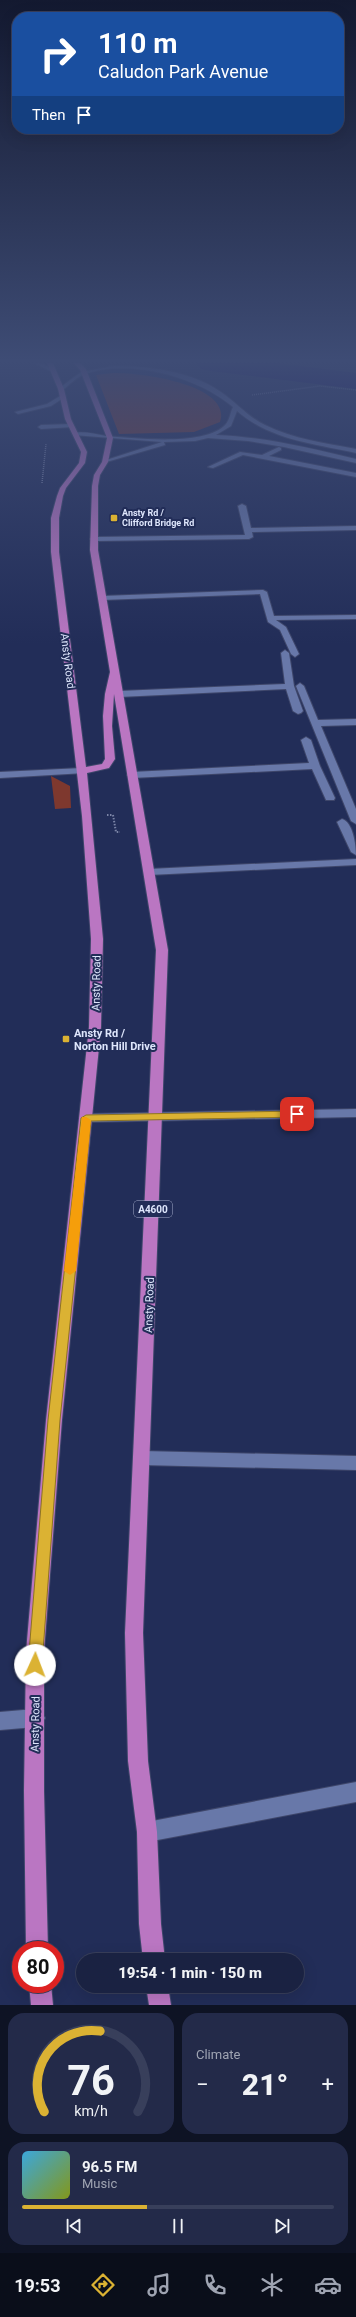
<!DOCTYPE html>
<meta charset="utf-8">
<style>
:root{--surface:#1a2242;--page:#232a49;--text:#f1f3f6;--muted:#9fa4b2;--line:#383f5b;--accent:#dbb233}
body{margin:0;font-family:Roboto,sans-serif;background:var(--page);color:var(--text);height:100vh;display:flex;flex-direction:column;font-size:15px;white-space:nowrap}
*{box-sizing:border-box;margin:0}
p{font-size:13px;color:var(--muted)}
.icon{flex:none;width:22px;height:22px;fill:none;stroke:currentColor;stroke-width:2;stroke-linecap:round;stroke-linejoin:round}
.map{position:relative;height:2005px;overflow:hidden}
.drawer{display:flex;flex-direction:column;gap:8px;padding:8px;background:#0e1324;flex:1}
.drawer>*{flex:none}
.guide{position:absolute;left:12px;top:12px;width:332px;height:122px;border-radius:16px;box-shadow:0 4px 16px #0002,0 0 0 1px var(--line);background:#1a4fa0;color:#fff;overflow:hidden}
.speed{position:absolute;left:12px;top:1941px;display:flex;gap:8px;font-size:20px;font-weight:700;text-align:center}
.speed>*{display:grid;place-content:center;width:52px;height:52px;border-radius:50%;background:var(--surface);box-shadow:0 4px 16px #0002,0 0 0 1px var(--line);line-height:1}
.speed .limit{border:6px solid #d22;background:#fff;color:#111}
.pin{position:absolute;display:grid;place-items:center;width:34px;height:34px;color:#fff;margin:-17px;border-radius:8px;box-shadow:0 2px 6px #0006}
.me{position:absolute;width:44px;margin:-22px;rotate:2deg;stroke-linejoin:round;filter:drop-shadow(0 0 3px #0008)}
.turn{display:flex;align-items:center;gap:14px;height:84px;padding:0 20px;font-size:18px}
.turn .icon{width:52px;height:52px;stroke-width:2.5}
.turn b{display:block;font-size:28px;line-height:34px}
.then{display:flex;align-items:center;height:38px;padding:0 20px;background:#0003;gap:8px;font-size:15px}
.big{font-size:30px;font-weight:800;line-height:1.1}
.drawer .widget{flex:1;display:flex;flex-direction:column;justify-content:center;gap:6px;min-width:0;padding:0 14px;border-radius:16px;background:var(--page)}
.drawer .dial{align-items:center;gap:0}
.dial svg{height:104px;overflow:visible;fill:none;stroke:var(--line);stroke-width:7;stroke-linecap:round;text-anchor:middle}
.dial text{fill:var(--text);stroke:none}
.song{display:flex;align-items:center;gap:12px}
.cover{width:48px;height:48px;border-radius:6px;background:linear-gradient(135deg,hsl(200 70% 55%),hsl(70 70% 35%))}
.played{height:4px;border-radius:2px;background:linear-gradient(90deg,var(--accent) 40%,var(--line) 40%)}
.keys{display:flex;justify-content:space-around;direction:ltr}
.heat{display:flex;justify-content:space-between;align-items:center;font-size:22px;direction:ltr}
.drawer .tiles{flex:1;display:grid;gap:8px;grid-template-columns:1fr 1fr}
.widget:last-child{grid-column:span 2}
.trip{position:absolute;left:76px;top:1953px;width:228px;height:40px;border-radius:20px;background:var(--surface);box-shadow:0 4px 16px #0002,0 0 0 1px var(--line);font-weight:800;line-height:40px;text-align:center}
.menu{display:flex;height:64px;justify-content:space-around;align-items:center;background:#0a0e1a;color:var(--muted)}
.menu .icon{width:28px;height:28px}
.menu .current{color:var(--accent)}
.menu b{font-size:18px;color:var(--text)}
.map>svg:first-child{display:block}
.green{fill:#7e382e}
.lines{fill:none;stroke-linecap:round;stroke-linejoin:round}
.river{fill:#0a0159;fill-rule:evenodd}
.service-casing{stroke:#3e466a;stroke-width:2}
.minor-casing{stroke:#3e466a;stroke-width:2}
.secondary-casing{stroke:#3e466a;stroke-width:2}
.trunk-casing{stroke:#3e466a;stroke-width:2}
.path-far1{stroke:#7b84a6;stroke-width:1.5;stroke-dasharray:1 1;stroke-linecap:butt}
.path{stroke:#7b84a6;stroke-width:2;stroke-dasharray:1.5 1.5;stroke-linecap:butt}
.service{fill:#6878a9;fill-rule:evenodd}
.minor{fill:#6878a9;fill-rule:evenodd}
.secondary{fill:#6878a9;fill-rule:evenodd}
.trunk{fill:#ba76c2;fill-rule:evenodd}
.route{fill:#dbb233;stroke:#8e7421}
.slow{fill:#f59e0b}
.poi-dot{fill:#dbb233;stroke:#222d58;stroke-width:1.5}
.labels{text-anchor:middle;stroke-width:4;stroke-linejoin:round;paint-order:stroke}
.far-poi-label{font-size:9px;font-weight:bold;fill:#dee6fc;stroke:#222d58;text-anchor:start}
.shield{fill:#222d58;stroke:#a6aecb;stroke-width:1}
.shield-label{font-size:10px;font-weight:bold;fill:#dee6fc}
.street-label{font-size:11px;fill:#dee6fc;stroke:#222d58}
.poi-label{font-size:11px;font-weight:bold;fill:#dee6fc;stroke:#222d58;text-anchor:start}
</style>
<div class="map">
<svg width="356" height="2005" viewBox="0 0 356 2005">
<rect width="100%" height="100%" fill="#222d58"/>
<path class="green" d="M113,373C137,372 233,384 220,422L194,432L119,434L96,375Z
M51,776L70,786L71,808L55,809Z"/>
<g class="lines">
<path class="river" d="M197,363H277L356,373V389L211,371L201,369Z"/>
<g class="service-casing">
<path id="service" d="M34,363H41L55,370L50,371Z
M60,396L65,397L51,406L18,414L15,412L47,404Z
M71,424L73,425V427L41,429L38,427L41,425Z
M279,447L281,448V450L269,456L356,473V477L243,455L213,468L208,467L240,452L262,455Z
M242,504L246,506L251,528L356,526V530L252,532L253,537L249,539L94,541L90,539L94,537L245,535L238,506Z
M263,590L267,592L274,616L356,615V619L276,620L286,627L299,654L295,657L291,654L280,630L268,622L260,594L102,600L98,598L102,596Z
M285,650L289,653L294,686L303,711L301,713L298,714L293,711L286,689L119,697L115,694L119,691L285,684L281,653Z
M300,683L304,686L318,720L356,719V725L321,726L356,809V824L351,821L296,686Z
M306,737L311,740L320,766L335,798L334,800H326L312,769L132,778L127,775L132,772L309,763L301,740Z
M342,819C353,822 356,845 356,855L351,852L337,822Z
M356,859V865L149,875L144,872L149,869Z
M142,1451L356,1456V1470L142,1465L136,1463L134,1458L136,1453Z
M35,1709L42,1712L45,1718L42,1724L35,1727L0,1730V1712Z
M356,1782V1802L147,1842L140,1839L137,1832L140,1825L147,1822Z"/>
</g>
<g class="minor-casing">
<path id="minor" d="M82,768L87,771L85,773L0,778V772Z
M356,1109V1117L86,1122L79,1118L86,1114Z"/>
</g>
<g class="secondary-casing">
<path id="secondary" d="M113,366C149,366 191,371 221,392C236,402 248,417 265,425C293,439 325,443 356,449V453C315,444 270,440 237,411L231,426L216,435C264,437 310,448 356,459V463L284,447L248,441L208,438L195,441L164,442L165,445L103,463V461L162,442L73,435V433C83,431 96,434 106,436C134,438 206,447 226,424C230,419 230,413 233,407C198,377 130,358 85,374C77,377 70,384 63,390L58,389L81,372Z"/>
</g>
<g class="trunk-casing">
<path id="trunk" d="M47,363H53L64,389L71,419L87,452L85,463L66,488L63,496L59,518V552L86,767L102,764L105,759L103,716L105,694L110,672L90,550L92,486L94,475L102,462L107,438L80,370L74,363H80L86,369L113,438L108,462L100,475L98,486V550L168,950L143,1633L148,1761L157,1832L161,1924L165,1960H143L139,1924L137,1832L128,1761L125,1633L156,950L114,694L112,726L115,759L109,768L87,773L103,939L101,1027L62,1420L44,1652V1791L48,1950H26L24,1791L26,1652L46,1420L89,1027L91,939L82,816L51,552V518L57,496L60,488L79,463L81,452L65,419L58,389Z
M29,1984H51L53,2005H31Z
M146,1986H168L171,2005H149Z"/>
</g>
<path class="path-far1" d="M252,395L320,386L356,390
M42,483L46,444"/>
<path class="path" d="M107,815H113L116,832H120"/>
<use href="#service" class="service"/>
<use href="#minor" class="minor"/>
<use href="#secondary" class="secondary"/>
<use href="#trunk" class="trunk"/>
</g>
<linearGradient id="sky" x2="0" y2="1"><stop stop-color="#131930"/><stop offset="0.56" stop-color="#3e4c75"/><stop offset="1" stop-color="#3e4c75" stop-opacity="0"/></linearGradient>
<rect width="356" height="644" fill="url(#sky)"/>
<path class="route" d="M297,1111L302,1114L301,1117L91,1121L60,1420L42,1665L40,1670L35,1672L30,1670L28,1665L48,1420L81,1118L86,1115Z"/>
<path class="slow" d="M82,1117H86L91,1120L76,1271L70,1275L64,1271Z"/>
<g class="poi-dot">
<rect x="110" y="514" width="8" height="8" rx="2"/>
<rect x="62" y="1035" width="8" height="8" rx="2"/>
</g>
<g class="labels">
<g class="far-poi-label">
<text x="122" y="516">Ansty Rd /<tspan x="122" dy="10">Clifford Bridge Rd</tspan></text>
</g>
<rect class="shield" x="134" y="1201" width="38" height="16" rx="3"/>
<g class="shield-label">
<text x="153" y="1213">A4600</text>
</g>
<g class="street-label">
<text transform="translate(68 661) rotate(83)" y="4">Ansty Road</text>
<text transform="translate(96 983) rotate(-89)" y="4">Ansty Road</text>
<text transform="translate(149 1305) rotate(-88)" y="4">Ansty Road</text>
<text transform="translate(35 1724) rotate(-89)" y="4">Ansty Road</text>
</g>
<g class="poi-label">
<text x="74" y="1037">Ansty Rd /<tspan x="74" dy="13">Norton Hill Drive</tspan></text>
</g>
</g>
</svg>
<div class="speed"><div class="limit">80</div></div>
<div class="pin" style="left:297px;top:1114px;background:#d93025"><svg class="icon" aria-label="arrive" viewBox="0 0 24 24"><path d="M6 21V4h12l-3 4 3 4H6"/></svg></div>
<svg class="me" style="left:35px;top:1665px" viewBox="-20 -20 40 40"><circle r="19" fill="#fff"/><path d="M0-13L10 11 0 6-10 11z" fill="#dbb233"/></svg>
<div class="trip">19:54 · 1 min · 150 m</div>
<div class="guide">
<div class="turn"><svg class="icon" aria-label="right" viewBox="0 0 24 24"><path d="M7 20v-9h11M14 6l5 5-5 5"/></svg><div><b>110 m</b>Caludon Park Avenue</div></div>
<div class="then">Then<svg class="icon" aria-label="arrive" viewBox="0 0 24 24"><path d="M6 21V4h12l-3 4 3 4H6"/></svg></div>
</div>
</div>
<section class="drawer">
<div class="tiles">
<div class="widget dial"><svg viewBox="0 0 100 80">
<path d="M14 69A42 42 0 1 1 86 69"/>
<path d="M14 69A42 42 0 0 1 57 7" stroke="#dbb233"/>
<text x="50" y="56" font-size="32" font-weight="700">76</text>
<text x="50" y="72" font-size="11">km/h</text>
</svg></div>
<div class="widget"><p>Climate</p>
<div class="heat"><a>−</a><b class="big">21°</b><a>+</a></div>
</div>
<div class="widget">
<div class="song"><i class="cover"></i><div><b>96.5 FM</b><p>Music</p></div></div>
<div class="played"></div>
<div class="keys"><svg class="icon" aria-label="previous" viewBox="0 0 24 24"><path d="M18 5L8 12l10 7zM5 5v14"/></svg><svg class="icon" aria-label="pause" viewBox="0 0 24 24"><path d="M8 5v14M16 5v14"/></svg><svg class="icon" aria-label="next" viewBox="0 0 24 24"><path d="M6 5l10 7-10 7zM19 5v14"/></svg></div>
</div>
</div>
</section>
<nav class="menu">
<b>19:53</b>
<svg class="icon current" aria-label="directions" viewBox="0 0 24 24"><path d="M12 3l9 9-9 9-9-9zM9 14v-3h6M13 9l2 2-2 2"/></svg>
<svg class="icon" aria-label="music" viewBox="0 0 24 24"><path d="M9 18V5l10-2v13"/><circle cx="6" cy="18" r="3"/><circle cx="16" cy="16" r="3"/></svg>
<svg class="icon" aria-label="phone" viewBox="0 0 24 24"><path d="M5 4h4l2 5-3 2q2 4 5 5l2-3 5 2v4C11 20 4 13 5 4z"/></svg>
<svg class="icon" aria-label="climate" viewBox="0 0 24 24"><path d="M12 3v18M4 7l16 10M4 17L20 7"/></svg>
<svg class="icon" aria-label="car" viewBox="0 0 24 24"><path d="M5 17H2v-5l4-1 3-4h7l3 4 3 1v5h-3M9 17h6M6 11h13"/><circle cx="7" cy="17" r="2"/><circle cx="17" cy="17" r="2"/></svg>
</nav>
